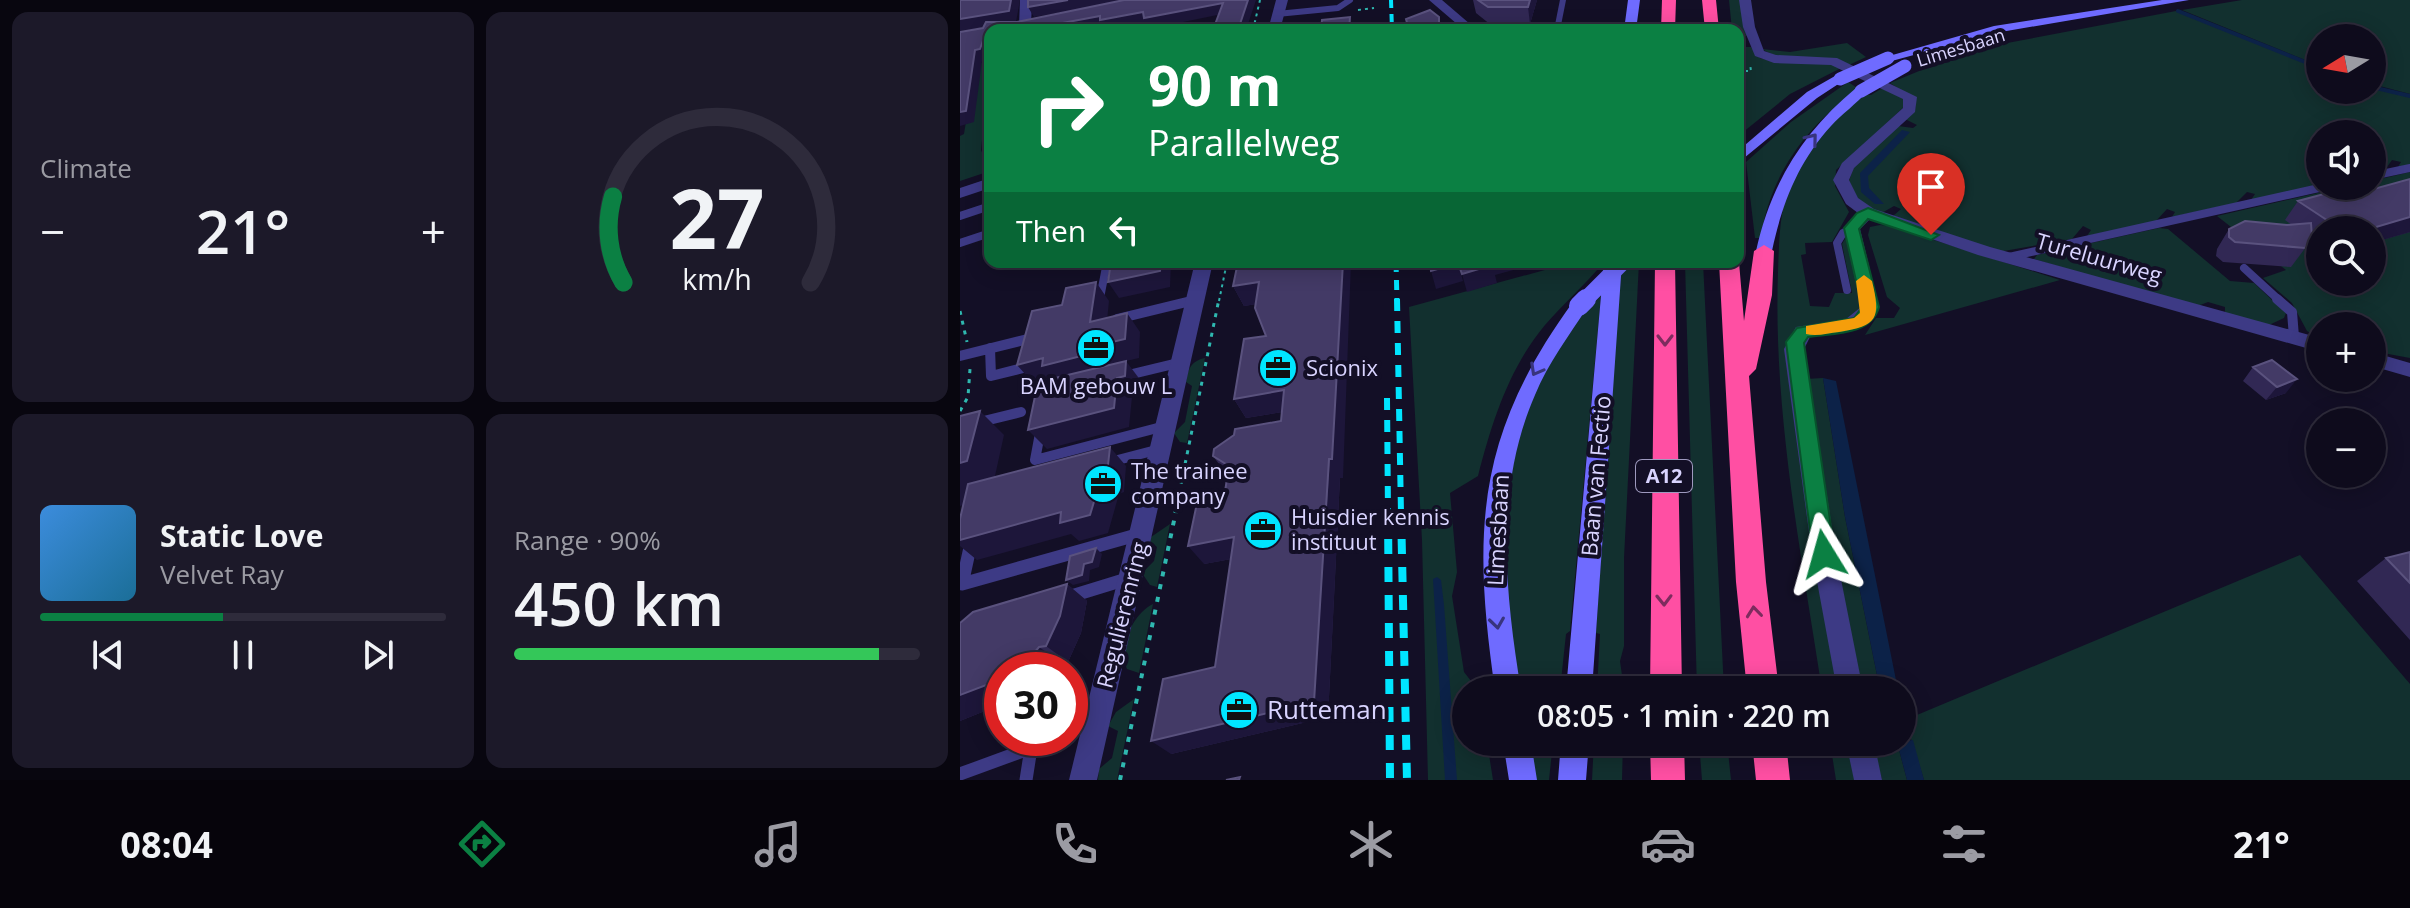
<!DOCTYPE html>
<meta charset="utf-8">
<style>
:root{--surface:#0e0b1c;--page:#1c1929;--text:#f1f3f6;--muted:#9b9ba3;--line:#2e2b3b;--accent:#0b8043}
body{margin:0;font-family:"Open Sans",sans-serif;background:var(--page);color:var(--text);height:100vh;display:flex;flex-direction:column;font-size:30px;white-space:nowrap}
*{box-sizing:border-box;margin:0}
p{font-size:26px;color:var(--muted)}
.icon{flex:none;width:44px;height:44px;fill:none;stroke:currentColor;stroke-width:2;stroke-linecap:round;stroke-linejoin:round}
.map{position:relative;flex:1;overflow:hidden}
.panel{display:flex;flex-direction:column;gap:12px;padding:12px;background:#08060f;width:960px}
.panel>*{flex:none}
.hud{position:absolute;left:24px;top:24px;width:760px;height:244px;border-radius:16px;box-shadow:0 4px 20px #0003,0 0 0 2px var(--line);background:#0b8043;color:#fff;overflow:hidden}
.needle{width:52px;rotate:259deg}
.tools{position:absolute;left:1346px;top:24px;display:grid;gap:16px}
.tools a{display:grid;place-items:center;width:80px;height:80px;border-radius:50%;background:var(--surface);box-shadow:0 4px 20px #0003,0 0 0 2px var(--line);font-size:40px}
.speed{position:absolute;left:24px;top:652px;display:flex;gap:16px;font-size:40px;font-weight:700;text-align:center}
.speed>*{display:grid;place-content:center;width:104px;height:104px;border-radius:50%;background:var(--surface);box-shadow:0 4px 20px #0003,0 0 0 2px var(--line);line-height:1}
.speed .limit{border:12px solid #d22;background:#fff;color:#111}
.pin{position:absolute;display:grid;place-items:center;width:68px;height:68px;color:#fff;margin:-82px -34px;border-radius:50% 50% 50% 0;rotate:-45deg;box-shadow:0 0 8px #0007}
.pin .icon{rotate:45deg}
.me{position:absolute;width:88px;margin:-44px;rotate:352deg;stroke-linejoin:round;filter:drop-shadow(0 0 6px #0008)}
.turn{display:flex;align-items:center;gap:28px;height:168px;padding:0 32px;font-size:36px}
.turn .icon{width:104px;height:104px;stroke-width:2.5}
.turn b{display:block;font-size:56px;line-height:68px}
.then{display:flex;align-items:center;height:76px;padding:0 32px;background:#0003;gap:16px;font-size:30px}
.big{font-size:60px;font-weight:600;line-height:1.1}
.panel .widget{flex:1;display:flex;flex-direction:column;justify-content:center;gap:12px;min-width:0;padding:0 28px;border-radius:16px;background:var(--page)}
.panel .dial{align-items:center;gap:0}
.dial svg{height:208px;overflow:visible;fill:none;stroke:var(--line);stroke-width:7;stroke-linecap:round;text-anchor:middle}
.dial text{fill:var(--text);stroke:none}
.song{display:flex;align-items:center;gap:24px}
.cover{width:96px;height:96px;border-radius:12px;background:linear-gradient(135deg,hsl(210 70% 55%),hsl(200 70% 35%))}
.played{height:8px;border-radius:4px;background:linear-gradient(90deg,var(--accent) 45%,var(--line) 45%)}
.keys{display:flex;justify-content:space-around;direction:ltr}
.heat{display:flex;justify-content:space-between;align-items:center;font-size:44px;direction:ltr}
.charge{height:12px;border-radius:6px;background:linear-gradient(90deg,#34c759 90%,var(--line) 0)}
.panel .tiles{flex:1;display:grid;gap:12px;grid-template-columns:repeat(2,1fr)}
.trip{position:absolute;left:492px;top:676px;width:464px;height:80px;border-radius:40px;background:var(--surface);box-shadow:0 4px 20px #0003,0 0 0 2px var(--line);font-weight:600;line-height:80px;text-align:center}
.tab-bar{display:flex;height:128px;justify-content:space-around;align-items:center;background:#06040b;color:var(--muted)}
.tab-bar .icon{width:56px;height:56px}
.tab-bar .active{color:var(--accent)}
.tab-bar b{font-size:36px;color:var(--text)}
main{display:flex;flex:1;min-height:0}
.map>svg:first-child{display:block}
.green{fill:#12302f;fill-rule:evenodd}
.water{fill:#0c2248}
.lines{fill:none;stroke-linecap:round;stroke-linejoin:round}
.stream{stroke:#0c2248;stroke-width:4}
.path-far2{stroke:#2fb8b0;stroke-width:2;stroke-dasharray:3 4;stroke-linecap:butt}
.path-far1{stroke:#2fb8b0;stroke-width:3;stroke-dasharray:4 6;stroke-linecap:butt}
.path{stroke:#2fb8b0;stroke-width:4;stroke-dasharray:5 8;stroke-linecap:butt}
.service-far3{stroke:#3d3a85;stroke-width:6}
.service-far2{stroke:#3d3a85;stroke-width:8}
.service-far1{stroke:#3d3a85;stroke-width:10}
.service{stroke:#3d3a85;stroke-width:13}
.minor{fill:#3d3a85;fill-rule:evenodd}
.secondary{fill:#6f6bff;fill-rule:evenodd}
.motorway{fill:#ff4fa3;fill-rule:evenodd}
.rail-far3{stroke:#00e5ff;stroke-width:4;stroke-dasharray:8 6;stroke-linecap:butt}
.rail-far2{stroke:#00e5ff;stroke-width:5;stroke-dasharray:10 8;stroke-linecap:butt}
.rail-far1{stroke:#00e5ff;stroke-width:6;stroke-dasharray:12 10;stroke-linecap:butt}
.rail{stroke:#00e5ff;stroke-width:8;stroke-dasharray:15 13;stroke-linecap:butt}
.secondary-bridge-far2{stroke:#6f6bff;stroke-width:13}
.secondary-bridge-far1{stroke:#6f6bff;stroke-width:16}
.secondary-bridge{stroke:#6f6bff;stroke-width:20}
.wall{fill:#312854}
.shaded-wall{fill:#1d163a}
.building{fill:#433a66;stroke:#5a527e;stroke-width:2}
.oneway{stroke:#38347d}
.oneway2{stroke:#7d2c5e}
.route{fill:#0b8043;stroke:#07532c;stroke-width:2}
.slow{fill:#f59e0b}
.labels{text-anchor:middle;stroke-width:8;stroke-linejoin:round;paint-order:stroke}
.far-street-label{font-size:18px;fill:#d9d4ff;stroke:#130f26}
.shield{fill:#130f26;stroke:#9e99be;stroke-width:2}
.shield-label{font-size:20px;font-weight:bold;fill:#d9d4ff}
.street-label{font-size:22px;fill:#d9d4ff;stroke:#130f26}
.poi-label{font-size:22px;fill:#d9d4ff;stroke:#130f26;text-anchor:start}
.near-poi-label{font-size:26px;fill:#d9d4ff;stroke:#130f26;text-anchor:start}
</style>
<main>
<section class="panel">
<div class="tiles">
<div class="widget"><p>Climate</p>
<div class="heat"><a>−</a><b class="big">21°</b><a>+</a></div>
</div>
<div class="widget dial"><svg viewBox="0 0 100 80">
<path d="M14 69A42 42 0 1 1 86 69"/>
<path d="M14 69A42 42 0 0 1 10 36" stroke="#0b8043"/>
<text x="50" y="56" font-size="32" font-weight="700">27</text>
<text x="50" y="72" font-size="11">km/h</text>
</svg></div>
<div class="widget">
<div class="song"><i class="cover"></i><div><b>Static Love</b><p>Velvet Ray</p></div></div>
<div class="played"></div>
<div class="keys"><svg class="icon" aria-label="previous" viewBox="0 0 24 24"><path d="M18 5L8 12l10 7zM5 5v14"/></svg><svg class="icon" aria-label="pause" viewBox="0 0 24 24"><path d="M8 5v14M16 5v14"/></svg><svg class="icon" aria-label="next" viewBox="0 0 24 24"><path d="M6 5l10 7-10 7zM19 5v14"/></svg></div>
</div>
<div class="widget"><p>Range · 90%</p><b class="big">450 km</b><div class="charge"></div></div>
</div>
</section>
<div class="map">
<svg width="1450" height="780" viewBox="0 0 1450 780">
<rect width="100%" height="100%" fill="#130f26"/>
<path class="green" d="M769,0H781L788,35L784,37L785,47H791L800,58C826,67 856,59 883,67L830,94L782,133L778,30H772Z
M1282,0H1450V94L1412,84V38H1360V66L1222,10Z
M1216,11L1360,69V90L1412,87L1450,97V165L1438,167L1441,162L1432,160L1425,170L1412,173V134H1360V177L1354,186L1291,200L1295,194L1287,192L1276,203L1212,217L1215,212L1207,209L1196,221L1127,236L1131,230L1123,226L1112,239L1038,252L933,216L941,209L934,206L920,214L895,197L889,181L894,166L938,126L953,128L957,125L945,119L955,110L956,100L930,83L1010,50Z
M887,43L906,57L889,65C862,52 827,66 802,49L830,52Z
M30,61L21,150L30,171L0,181V136L4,134L15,64Z
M888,82L899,89C848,124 809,175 801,238H795L786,162L831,122Z
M924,87L943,97L945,106L876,170L875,186L889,212L872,242L845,243L846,254L841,255L850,306L869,307L875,293H892L882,244L886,237L903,309C885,326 856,321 835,332L881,690H862C841,553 813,411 818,272C819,240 820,199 835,170C850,139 879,117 904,94L911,95Z
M1450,172V358L1412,351V326H1360V339L1347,331L1332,303L1303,278L1326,270L1257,216L1388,186H1412V181ZM1360,230H1412V282H1360Z
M920,225L930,226L1100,280L905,335L916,318H934L940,308L927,297L908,235L910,227Z
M1199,228L1208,229L1270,281L1294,283L1326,313L1324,318L1309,325L1265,315V307L1248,302L1235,307L1074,259L1077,255Z
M614,262H644C626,284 604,303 585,325C549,368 532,422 518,476L490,493L497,572L492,596L504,672L518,690H506V742H527L533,780H468L462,540L449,307Z
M670,262H679L664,558V646L660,661L664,690H637L640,634L636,633L660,270Z
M725,262H743L764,690H737Z
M641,296L610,631L606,634L600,690H557L540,526L566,404L614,322Z
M245,358L227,443L220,442L214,433L225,422L232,386L226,382C228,369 231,361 245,358Z
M863,378L885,517L920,690H899L846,379Z
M210,524L197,587L190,585L182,573L194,561L197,547L190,541L191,537Z
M1340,555L1450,684V780H964L945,720Z
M193,604L179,673L167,669C157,649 173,613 193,604Z
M174,699L157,780H138L139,769L152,758L158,731L148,726L156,712Z
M567,742H593L589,780H574Z
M634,742H663L662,780H632Z
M739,742H767L771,780H742Z
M870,742H892L900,780H876Z
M937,742L947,780H922L914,749Z"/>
<path class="water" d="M942,130L950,132L908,176L909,188L924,204H915L901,192L900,173Z
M863,378L876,381L938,690H920L885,517Z
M477,577L481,580L484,605L497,780H485L473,579Z
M953,740L964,780H947L937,742Z"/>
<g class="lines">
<path class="stream" d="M1218,11L1360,68
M1412,87L1450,96"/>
<path class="path-far2" d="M398,10L414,8
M293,30L300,0
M778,71H791L790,64
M259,301L267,262"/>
<path class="path-far1" d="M0,311L7,342
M0,411L8,397L10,369
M215,513L259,299"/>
<path class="path" d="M160,780L216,511"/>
<path class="service-far3" d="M317,14L378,8L390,0
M597,30L603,0"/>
<path class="service-far2" d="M1412,176L1450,168
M0,216L30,206
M0,243L30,233
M1049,257L1368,186
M1284,268L1320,301
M887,290L877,243L883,233L892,228
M140,298L147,262"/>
<path class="service-far1" d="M1317,299L1332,312L1334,337
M157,319L235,300
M30,348L31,376L71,366
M0,356L76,337
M164,376L222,362
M0,427L61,412
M81,428L75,460L205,426
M150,462L200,449"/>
<path class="service" d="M11,543L2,584L180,534
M105,598L170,578
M71,748L107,738
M0,774L71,748L66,780"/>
<path class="minor" d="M60,0H72L71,26L65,30L59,26Z
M316,0H328L320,30H308Z
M469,0H482L517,30H504Z
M779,0H791L795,27L804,51L816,55L877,58L957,97L955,112L894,168L889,180L898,198L914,209L1030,247L1360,338V352L1018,255L911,218L900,229L919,307C906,335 877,333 850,337L844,349L876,554L903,690H877L852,554L824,349L836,327L886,319L901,307L884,228L898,213L886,204L873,180L882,163L943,108V99L871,65L814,63L795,56L783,27Z
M30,178V188L0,198V188Z
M235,262H253L137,780H109Z
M1412,352L1450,363V377L1412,366Z
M886,742H914L922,780H894Z"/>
<path class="secondary" d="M668,0H680L676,30H664Z
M1202,0H1229L1035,33L928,62L922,58L1034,26Z
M875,76L886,79L857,98L778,163V151L847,92Z
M896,88L908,91C896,104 882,114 871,126C838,162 822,204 812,251L804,256L798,255L796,251C811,183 843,132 896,88Z
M644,262H662L632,690H606Z
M619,300L628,306C609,336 588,363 575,395C534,489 545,592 561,690H535C512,531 516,435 613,302Z
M543,742H571L577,780H549Z
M601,742H629L626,780H598Z"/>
<path class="motorway" d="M702,0H716L715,30H701Z
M742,0H756L759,30H745Z
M804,245L814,251L812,295L796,369L789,376L806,582L819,690H787L776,582L759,262H779L784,321L794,251Z
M695,262H715L722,690H690Z
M690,742H724L725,780H691Z
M792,742H826L830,780H796Z"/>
<path class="rail-far3" d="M431,0L432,30"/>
<path class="rail-far2" d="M436,262L437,301"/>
<path class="rail-far1" d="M437,299L441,513
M427,398L428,513"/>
<path class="rail" d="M428,511L430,780
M441,511L447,780"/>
<path class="secondary-bridge-far2" d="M880,79L928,58
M901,91L945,66"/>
<path class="secondary-bridge-far1" d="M624,301L663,262"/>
<path class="secondary-bridge" d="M619,306L626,299"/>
</g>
<path class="wall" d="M513,0H577L570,24L531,25L516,13Z
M1450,179V232L1412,243V230H1360V244L1352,239L1331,267L1263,262L1256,256L1257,249L1269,229L1332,225L1325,220L1338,201L1385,197Z
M278,262L383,478H380L368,717L211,754L255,667L271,559L244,564L264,498L268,476L253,456L321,421L322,412L286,418L274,399L306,336L296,304L284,306L273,286Z
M1293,367L1326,393L1306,400L1283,381Z
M1450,552V640L1397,581L1426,558Z
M107,584L127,601L121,633L108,662L102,663L42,704L0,721V623Z"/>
<path class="shaded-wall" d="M51,0H60L56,22L0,31V19Z
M108,0H175L74,17L68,7Z
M288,0H296L286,30H278Z
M570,0H577L570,24L568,7Z
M263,3L267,13L189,29L186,23L150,30H146L144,27L128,30H65L140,16Z
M390,17L393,30H389Z
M30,37V53L28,60L22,61L14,122L0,126V112L15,50L24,38Z
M1450,217V232L1412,243V230H1406Z
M201,262H211L210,287L159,298L148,282Z
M383,262H391L383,478H380L368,717L211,754L191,741L354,702Z
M530,262H555L557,269L535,275L537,283L507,292L502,274Z
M498,263L503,281L476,289L471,271Z
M136,282L149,301L145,341L130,322Z
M299,282L310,302L284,306L273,286Z
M167,313L180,332L179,358L166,361L181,381L180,395L172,397L169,427L87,449L68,430L93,379L74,384L57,365L148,343Z
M1337,379L1326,393L1306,400L1317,387Z
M324,390L335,410L286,418L274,399Z
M20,411L44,435L33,485L12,503L0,506V463Z
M150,447L166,466L164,492L159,494L148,533L119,541L111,534L17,560L0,546V540Z
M274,537L288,556L244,564L228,546Z
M136,548L142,554L139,567L130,570L129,581L113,585L106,580L124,564Z
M107,584L127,601L121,633L108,662L86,646Z
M79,647L102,663L96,670H60Z
M42,679V704L0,721V695Z"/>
<path class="building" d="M0,0H51L49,11L0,19Z
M68,0H108L68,7Z
M164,0H288L278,30H253L263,3L184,18L183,12L140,20V16L65,30H30V37L24,38L20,49L15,50L6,111L0,112V32L23,28L26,22H57Z
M518,0H570L568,7H528Z
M470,10L479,17V30H449L446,19Z
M390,17L389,30H361L362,20Z
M1450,179V217L1406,230H1382L1338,201L1375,191L1385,197Z
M1285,221L1327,225L1351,223L1352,238L1345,248L1275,242L1269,237V229Z
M151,262H201L200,271L148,282Z
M278,262H383L372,459H369L354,702L191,741L203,679L255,667L274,537L228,546L237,503L264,498L269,466L253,456L254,449L274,435L275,429L321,421L324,390L274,399L284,339L306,336L295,308L299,282L273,286Z
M470,262H531L532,265L502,274L498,263L471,271Z
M136,282L130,322L167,313L165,339L148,343L153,348L82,366L83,358L57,365L72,311L102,305L106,288Z
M1312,360L1337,379L1317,387L1293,367Z
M166,361L165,376L157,378L154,408L68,430L78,382Z
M20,411L7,461L0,463V416Z
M150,447L147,474L142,475L130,515L100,523L101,512L0,540V519L8,484Z
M136,548L132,562L124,564L122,575L106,580L110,556Z
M1450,552V583L1426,558Z
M107,584L100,616L86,646L79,647L60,670H42V679L0,695V623L13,612Z
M280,777L279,780H266Z"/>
<defs><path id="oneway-chevron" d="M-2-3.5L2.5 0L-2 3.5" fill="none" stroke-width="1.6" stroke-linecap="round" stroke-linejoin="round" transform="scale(2)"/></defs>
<g class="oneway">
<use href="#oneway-chevron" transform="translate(852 139) rotate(-51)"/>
<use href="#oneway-chevron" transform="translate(576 370) rotate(119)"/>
<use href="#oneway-chevron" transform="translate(537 623) rotate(82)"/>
</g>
<g class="oneway2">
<use href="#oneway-chevron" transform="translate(705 340) rotate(90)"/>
<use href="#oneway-chevron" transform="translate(704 600) rotate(89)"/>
<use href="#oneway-chevron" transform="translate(794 612) rotate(-96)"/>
</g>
<path class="route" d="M908,208L979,235L971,240L908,219L899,229L919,307C911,336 873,333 848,337L844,343L875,554L872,560L864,563L857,560L853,554L826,342L837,328L894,318L902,307L884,228L897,213Z"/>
<path class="slow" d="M904,275L912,281C921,318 918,326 879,332C868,333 857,337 846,334V326L894,318L900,313L896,281Z"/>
<defs>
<g id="office-disc" transform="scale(2)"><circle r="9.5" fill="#00e5ff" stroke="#130f26"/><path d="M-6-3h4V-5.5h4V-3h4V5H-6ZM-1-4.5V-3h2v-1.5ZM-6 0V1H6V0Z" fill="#111"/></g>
</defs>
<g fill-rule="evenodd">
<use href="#office-disc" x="136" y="348"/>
<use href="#office-disc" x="318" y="368"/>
<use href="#office-disc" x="143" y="484"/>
<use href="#office-disc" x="303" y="530"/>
<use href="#office-disc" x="279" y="710"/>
</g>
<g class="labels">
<g class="far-street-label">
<text transform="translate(1001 48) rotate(-17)" y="6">Limesbaan</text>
</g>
<rect class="shield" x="676" y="460" width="56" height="32" rx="6"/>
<g class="shield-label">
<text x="704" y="483">A12</text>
</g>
<g class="street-label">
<text transform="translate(1139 258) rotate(16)" y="8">Tureluurweg</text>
<text transform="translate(636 476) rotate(-85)" y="8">Baan van Fectio</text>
<text transform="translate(538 530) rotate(-87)" y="8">Limesbaan</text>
<text transform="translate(162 615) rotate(-76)" y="8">Regulierenring</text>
</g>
<g class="poi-label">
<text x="346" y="376">Scionix</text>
<text x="136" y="394" text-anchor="middle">BAM gebouw L</text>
<text x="171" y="479">The trainee<tspan x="171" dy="25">company</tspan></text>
<text x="331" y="525">Huisdier kennis<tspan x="331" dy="25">instituut</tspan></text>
</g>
<g class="near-poi-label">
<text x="307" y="719">Rutteman</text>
</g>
</g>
</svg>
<div class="tools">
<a><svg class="needle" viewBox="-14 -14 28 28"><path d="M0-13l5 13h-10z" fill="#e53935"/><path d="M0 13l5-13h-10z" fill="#9b9ba3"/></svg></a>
<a><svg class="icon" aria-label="sound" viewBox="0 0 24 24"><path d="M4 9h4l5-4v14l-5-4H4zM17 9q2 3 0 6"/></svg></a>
<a><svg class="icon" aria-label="search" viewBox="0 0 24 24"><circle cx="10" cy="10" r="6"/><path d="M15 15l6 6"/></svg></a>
<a>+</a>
<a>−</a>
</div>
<div class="speed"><div class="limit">30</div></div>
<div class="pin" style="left:971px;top:235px;background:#d93025"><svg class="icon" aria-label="arrive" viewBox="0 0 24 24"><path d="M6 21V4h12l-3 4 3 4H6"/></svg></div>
<svg class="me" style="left:864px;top:554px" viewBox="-20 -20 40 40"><path d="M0-17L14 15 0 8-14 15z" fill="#0b8043" stroke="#fff" stroke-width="4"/></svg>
<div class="trip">08:05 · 1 min · 220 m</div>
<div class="hud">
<div class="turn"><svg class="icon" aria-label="right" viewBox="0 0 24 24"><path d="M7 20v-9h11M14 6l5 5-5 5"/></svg><div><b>90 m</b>Parallelweg</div></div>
<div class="then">Then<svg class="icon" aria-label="left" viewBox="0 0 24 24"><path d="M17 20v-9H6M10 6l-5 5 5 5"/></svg></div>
</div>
</div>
</main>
<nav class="tab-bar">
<b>08:04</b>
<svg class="icon active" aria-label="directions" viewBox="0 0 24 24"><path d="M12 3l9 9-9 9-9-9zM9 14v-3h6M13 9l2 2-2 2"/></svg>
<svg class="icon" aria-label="music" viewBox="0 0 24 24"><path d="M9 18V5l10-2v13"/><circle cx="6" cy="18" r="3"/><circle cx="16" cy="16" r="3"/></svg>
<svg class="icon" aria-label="phone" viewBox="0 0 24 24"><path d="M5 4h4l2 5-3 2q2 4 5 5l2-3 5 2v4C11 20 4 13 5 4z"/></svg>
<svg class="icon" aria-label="climate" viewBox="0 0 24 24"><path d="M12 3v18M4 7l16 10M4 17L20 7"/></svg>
<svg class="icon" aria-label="car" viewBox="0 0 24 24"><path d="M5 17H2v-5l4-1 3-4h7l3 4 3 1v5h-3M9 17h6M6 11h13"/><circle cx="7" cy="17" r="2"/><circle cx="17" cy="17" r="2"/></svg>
<svg class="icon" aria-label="filters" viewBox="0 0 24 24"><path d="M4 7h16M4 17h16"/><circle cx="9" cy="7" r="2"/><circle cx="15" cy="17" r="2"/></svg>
<b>21°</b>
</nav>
